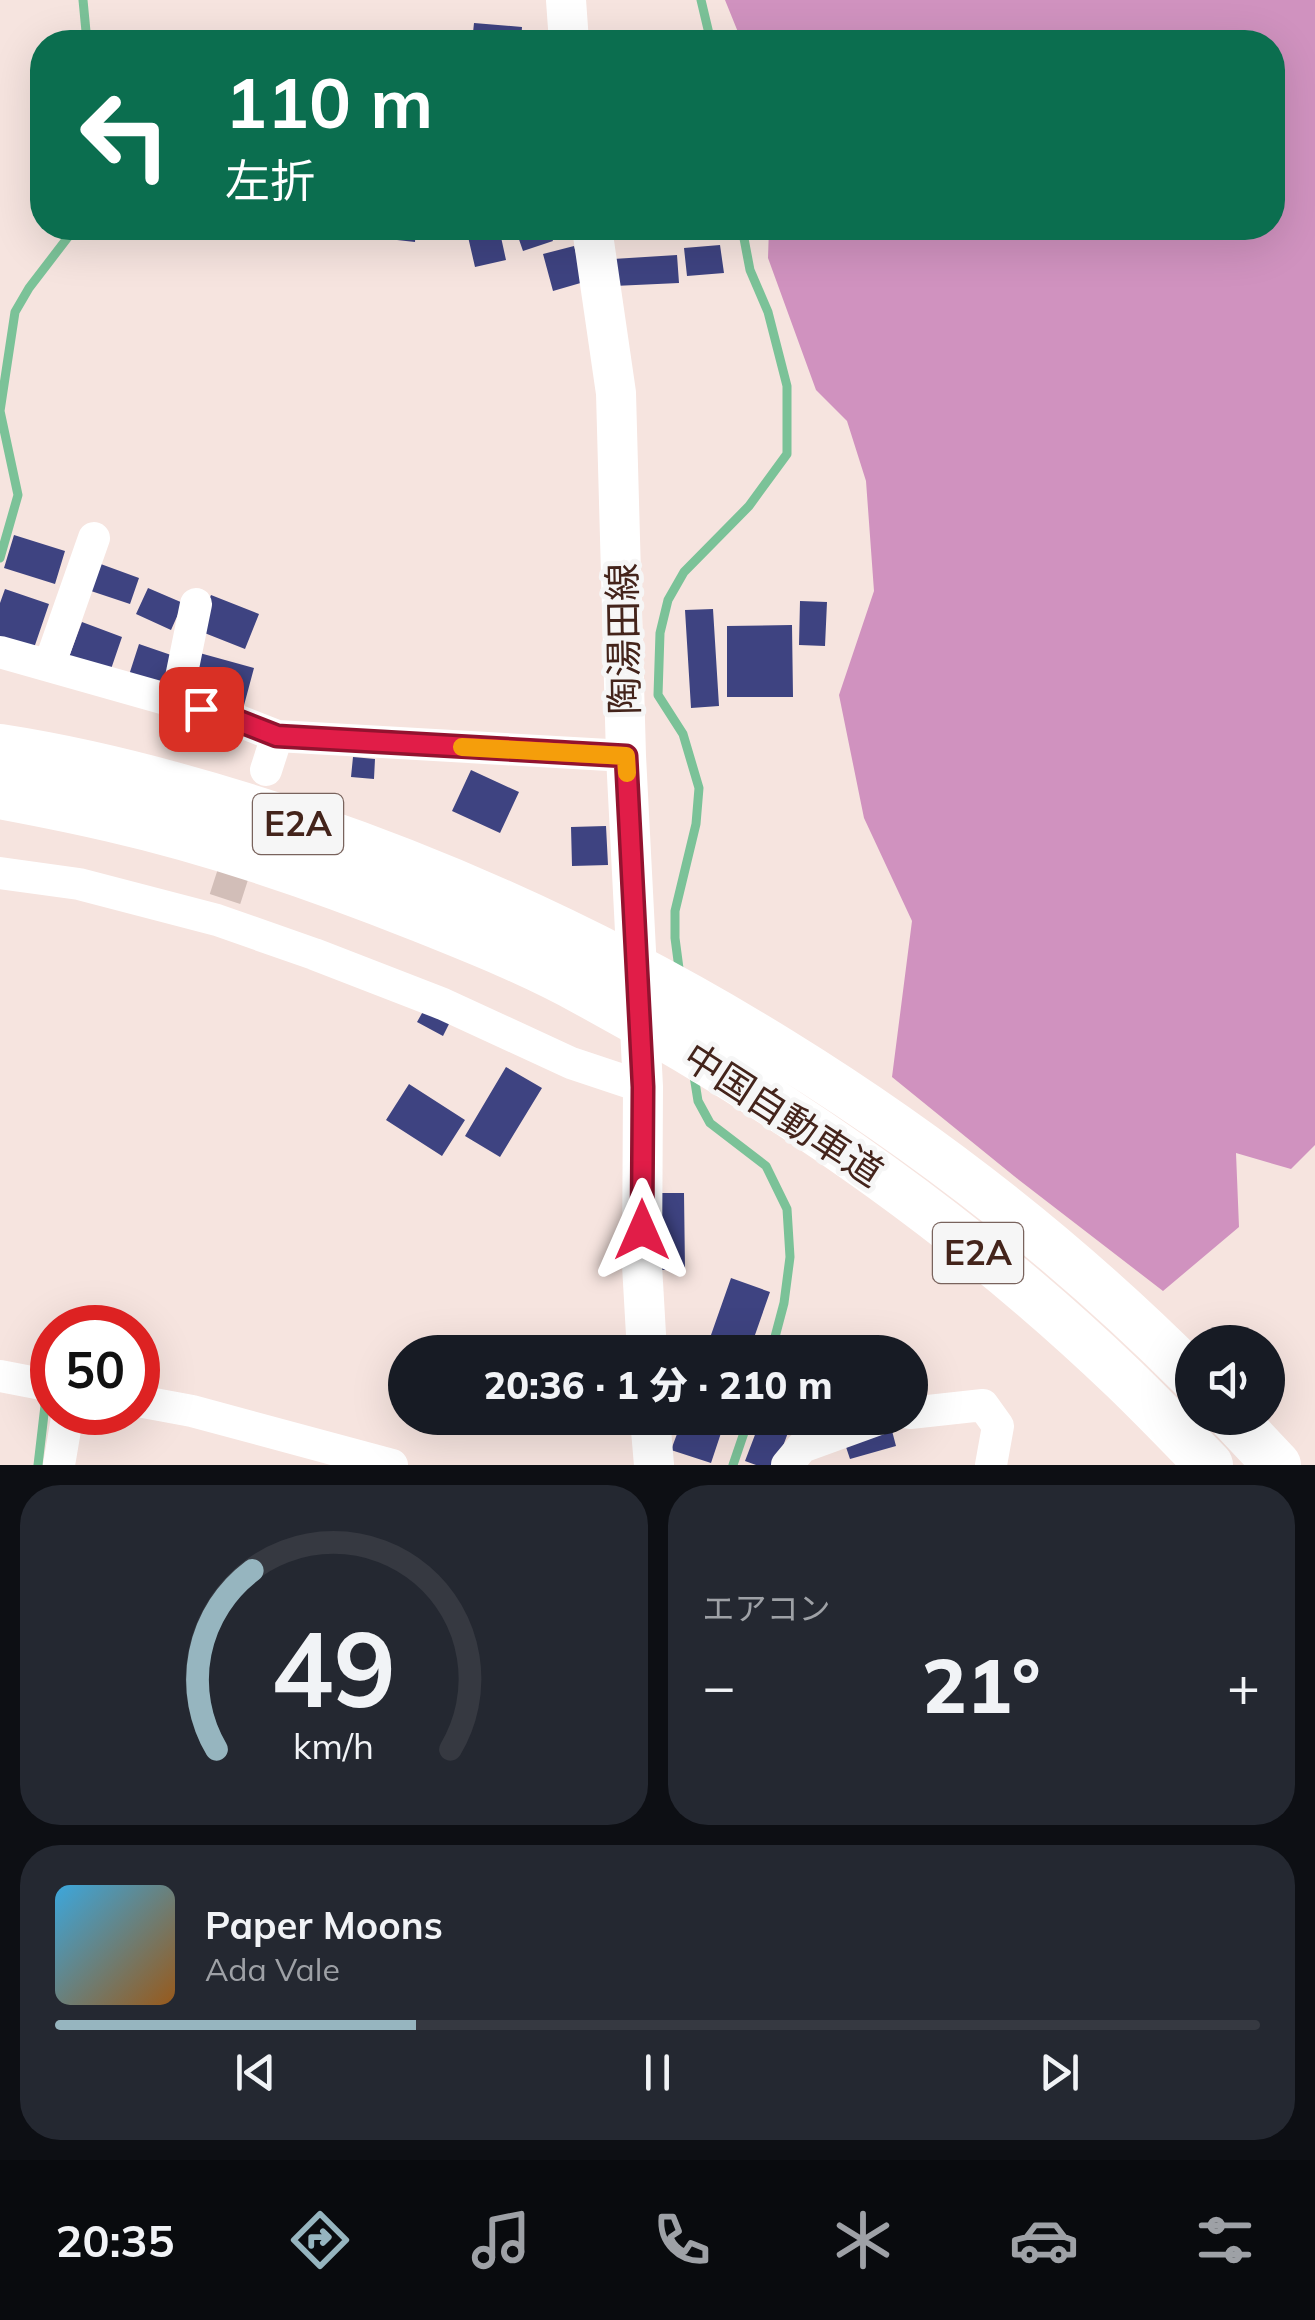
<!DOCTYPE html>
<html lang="ja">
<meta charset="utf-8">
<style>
:root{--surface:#171b24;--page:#242831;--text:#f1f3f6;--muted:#9ea1a6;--line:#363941;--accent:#96b5bf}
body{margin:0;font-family:Mulish,"Noto Sans JP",sans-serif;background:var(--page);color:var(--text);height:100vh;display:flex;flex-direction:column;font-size:38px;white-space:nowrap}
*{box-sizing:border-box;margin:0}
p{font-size:32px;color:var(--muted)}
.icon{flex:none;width:55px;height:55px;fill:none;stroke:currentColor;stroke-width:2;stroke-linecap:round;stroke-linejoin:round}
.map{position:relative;height:1465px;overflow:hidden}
.details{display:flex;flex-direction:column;gap:20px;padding:20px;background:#0d0f14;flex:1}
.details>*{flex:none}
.guide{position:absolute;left:30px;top:30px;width:1255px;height:210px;border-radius:40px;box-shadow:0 10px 40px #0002;background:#0b6e4f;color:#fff;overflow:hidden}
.buttons{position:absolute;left:1175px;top:1325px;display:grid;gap:20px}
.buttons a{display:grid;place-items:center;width:110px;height:110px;border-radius:50%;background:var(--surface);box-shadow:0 10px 40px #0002;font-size:50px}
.speed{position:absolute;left:30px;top:1305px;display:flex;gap:20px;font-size:50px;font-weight:700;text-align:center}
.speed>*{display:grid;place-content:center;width:130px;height:130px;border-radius:50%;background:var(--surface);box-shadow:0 10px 40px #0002;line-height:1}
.speed .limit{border:15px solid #d22;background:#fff;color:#111}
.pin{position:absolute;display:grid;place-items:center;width:85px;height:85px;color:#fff;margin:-42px;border-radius:20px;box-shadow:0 5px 15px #0006}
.me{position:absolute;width:110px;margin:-55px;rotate:0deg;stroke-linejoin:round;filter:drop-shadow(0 0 8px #0008)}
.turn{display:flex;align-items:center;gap:35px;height:210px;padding:0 30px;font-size:45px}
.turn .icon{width:130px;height:130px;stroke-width:2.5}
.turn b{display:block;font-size:70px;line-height:85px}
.big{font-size:75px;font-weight:800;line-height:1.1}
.details .widget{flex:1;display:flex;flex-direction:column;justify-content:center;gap:15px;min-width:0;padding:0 35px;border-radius:40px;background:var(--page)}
.details .dial{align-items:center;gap:0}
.dial svg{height:260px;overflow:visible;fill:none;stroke:var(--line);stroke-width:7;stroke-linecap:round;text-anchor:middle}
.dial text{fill:var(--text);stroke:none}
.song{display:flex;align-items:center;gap:30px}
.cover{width:120px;height:120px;border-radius:15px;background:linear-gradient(135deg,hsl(200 70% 55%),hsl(30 70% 35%))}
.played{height:10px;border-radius:5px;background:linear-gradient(90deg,var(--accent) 30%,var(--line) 30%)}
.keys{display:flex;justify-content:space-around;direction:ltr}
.heat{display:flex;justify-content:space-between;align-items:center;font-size:55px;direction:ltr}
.details .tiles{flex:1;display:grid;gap:20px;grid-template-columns:1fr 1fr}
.widget:last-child{grid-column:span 2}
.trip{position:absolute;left:388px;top:1335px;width:540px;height:100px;border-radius:50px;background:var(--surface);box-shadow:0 10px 40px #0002;font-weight:800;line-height:100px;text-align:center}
.tab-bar{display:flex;height:160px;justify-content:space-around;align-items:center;background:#090b0e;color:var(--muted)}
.tab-bar .icon{width:70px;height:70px}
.tab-bar .active{color:var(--accent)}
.tab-bar b{font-size:45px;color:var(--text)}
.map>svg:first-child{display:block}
.forest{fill:#d092bf}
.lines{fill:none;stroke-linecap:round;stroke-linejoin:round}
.stream{stroke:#7bc298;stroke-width:9}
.building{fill:#3e4381}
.minor-tunnel{stroke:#d2beb8;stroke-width:32;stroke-dasharray:32 16;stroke-linecap:butt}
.minor{stroke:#fff;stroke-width:32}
.major{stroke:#fff;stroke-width:40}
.highway{stroke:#fff;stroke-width:48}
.route-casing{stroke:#92132f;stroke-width:25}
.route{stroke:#e11d48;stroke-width:18}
.slow{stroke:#f59e0b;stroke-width:18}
.labels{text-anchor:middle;stroke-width:10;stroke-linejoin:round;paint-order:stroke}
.shield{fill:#f6f6f6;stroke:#79635d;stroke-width:2.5}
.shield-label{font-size:35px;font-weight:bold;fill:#44241b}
.street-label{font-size:38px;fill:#44241b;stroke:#f6f6f6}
</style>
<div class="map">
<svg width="1315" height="1465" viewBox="0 0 1315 1465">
<rect width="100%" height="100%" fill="#f6e4df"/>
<path class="forest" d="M725,0H1315V1145L1291,1169L1236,1153L1239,1227L1163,1291L1019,1180L892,1077L912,921L864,818L839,695L874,591L866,481L847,421L816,390L768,258L769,228H1272V42H742Z"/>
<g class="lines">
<path class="stream" d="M83,0L87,42
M701,0L711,42
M0,558L18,495L0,411L15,312L29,288L75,228
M680,976L675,938V911L696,824L699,788L683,734L658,695L660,633L668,600L684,572L749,506L787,454V386L768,312L750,270L742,228
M694,1076L698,1101L710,1123L766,1166L787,1209L790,1257L784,1303L771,1352
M38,1465L46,1397H42
M733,1465L749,1418"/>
</g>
<path class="building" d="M474,23L522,27L521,42H472Z
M389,228H416L415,242L388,239Z
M466,228H499L506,260L475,267Z
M515,228H548L553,241L523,251Z
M720,245L724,273L687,276L684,248Z
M574,246L584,282L553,291L543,254Z
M677,255L679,283L614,286L613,259Z
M14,535L65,551L55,584L4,568Z
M98,563L139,578L130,604L88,590Z
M148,588L183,603L171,630L136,614Z
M5,589L49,604L34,648L0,637V603Z
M211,595L259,614L245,649L197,630Z
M800,601L827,602L825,646L799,645Z
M713,609L719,706L691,708L685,610Z
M82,622L122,637L110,672L69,657Z
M792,625L793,697H727V626Z
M139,644L174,656L165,686L129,675Z
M196,652L254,668L243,709L185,693Z
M353,757L375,759L374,779L351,777Z
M471,770L519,792L500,833L452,811Z
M606,826L608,865L572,866L571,827Z
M426,1006L451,1020L443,1036L417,1022Z
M506,1067L542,1088L500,1157L465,1136Z
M409,1084L465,1120L442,1156L386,1120Z
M655,1193H684L685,1270H655Z
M731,1278L770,1292L749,1352H705Z
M683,1418H726L711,1463L671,1450Z
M761,1419L789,1430L776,1465H756L745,1461Z
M891,1427L896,1446L850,1459L844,1441Z"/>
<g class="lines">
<path class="minor-tunnel" d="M225,899L245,837"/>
<path class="minor" d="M0,652L226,716L277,736
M49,666L94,538
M176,702L196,604
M266,770L277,736L626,756
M0,873L79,884L217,920L314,954L443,1004L571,1063L643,1087
M0,1376L52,1386
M138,1401L192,1411L392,1465
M910,1413L983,1405L998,1426L991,1465
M59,1465L68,1412
M787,1465L802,1447L882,1418"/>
<path class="major" d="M566,0L569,42
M592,228L616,393L626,756L643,1087L642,1265L647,1352
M650,1418L654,1465"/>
<path class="highway" d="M0,748C104,764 207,793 307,827C635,939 948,1131 1192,1376
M0,795C37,802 74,809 111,818C216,842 320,878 420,918C475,940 533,963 585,992C779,1097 965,1226 1124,1379C1153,1407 1181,1436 1209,1465
M1233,1418L1277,1465"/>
</g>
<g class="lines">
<g class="route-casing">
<path id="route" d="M201,709L226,716L277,736L626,756L643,1087L642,1230"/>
</g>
<use href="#route" class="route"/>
<path class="slow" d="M462,747L626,756L627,773"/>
</g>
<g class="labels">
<g class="shield">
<rect x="253" y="794" width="90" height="60" rx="8"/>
<rect x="933" y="1223" width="90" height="60" rx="8"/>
</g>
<g class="shield-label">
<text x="298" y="836">E2A</text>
<text x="978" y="1265">E2A</text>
</g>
<g class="street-label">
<text transform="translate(624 639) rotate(-91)" y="13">陶湯田線</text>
<text transform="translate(783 1115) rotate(33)" y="13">中国自動車道</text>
</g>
</g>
</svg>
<div class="buttons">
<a><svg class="icon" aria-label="sound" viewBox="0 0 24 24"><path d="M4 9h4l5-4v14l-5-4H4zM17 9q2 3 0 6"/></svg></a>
</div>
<div class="speed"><div class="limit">50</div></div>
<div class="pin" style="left:201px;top:709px;background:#d93025"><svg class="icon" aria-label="arrive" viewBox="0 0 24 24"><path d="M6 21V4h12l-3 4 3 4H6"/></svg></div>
<svg class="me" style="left:642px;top:1230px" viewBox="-20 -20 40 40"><path d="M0-17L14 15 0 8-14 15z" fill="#e11d48" stroke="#fff" stroke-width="4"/></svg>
<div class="trip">20:36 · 1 分 · 210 m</div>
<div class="guide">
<div class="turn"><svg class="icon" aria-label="left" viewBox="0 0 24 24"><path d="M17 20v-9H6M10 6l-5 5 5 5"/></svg><div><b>110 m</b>左折</div></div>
</div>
</div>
<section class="details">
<div class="tiles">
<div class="widget dial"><svg viewBox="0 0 100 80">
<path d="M14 69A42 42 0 1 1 86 69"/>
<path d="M14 69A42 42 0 0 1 25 14" stroke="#96b5bf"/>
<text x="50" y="56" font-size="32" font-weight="700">49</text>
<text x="50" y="72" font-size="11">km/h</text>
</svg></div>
<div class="widget"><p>エアコン</p>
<div class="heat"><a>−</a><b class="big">21°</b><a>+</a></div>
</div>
<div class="widget">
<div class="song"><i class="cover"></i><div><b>Paper Moons</b><p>Ada Vale</p></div></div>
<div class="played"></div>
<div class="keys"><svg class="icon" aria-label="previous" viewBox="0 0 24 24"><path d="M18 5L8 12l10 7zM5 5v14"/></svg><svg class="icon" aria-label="pause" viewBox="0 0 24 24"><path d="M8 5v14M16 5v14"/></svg><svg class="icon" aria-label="next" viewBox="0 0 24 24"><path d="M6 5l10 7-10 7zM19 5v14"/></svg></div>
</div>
</div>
</section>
<nav class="tab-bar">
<b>20:35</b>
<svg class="icon active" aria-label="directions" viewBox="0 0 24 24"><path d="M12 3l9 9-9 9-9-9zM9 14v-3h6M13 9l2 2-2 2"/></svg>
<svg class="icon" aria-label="music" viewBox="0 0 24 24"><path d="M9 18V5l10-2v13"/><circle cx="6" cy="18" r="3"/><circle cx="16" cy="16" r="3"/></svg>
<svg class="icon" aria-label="phone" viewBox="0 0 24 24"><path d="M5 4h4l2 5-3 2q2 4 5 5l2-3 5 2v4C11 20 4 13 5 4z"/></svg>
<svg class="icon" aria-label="climate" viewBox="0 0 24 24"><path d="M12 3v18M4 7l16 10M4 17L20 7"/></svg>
<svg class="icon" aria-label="car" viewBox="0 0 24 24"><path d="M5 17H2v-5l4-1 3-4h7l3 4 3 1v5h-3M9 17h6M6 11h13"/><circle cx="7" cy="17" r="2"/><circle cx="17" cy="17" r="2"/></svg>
<svg class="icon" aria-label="filters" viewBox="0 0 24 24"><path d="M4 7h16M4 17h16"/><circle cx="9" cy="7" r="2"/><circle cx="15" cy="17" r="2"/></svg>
</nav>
